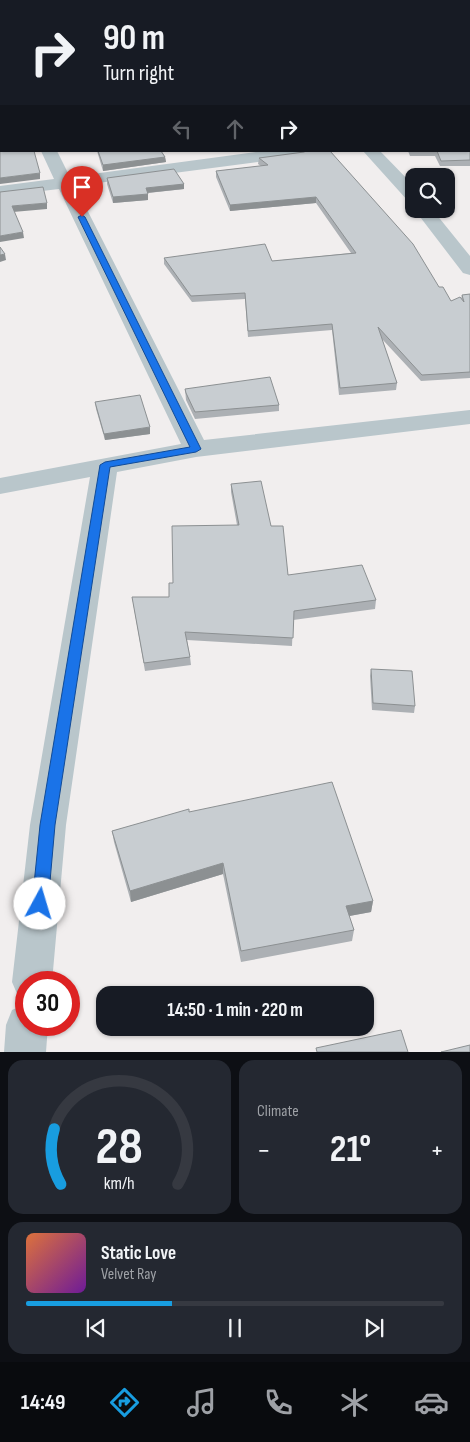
<!DOCTYPE html>
<meta charset="utf-8">
<style>
:root{--surface:#171b24;--page:#242831;--text:#f1f3f6;--muted:#9ea1a6;--line:#363941;--accent:#189de0}
body{margin:0;font-family:"Sofia Sans Condensed",sans-serif;background:var(--page);color:var(--text);height:100vh;display:flex;flex-direction:column;font-size:19px;white-space:nowrap}
*{box-sizing:border-box;margin:0}
p{font-size:16px;color:var(--muted)}
.icon{flex:none;width:28px;height:28px;fill:none;stroke:currentColor;stroke-width:2;stroke-linecap:round;stroke-linejoin:round}
.map{position:relative;height:1052px;overflow:hidden}
.panel{display:flex;flex-direction:column;gap:8px;padding:8px;background:#0d0f14;flex:1}
.panel>*{flex:none}
.hud{position:absolute;left:0px;top:0px;width:470px;height:152px;box-shadow:0 1px 4px #0004;background:#171b24;color:var(--text);overflow:hidden}
.controls{position:absolute;left:405px;top:168px;display:grid;gap:10px}
.controls a{display:grid;place-items:center;width:50px;height:50px;border-radius:10px;background:var(--surface);box-shadow:0 1px 4px #0004;font-size:25px}
.speed{position:absolute;left:15px;top:971px;display:flex;gap:10px;font-size:25px;font-weight:700;text-align:center}
.speed>*{display:grid;place-content:center;width:65px;height:65px;border-radius:50%;background:var(--surface);box-shadow:0 1px 4px #0004;line-height:1}
.speed .limit{border:8px solid #d22;background:#fff;color:#111}
.pin{position:absolute;display:grid;place-items:center;width:42px;height:42px;color:#fff;margin:-51px -21px;border-radius:50% 50% 50% 0;rotate:-45deg;box-shadow:0 0 5px #0007}
.pin .icon{rotate:45deg}
.me{position:absolute;width:55px;margin:-28px;rotate:6deg;stroke-linejoin:round;filter:drop-shadow(0 0 4px #0008)}
.turn{display:flex;align-items:center;gap:18px;height:105px;padding:0 20px;font-size:22px}
.turn .icon{width:65px;height:65px;stroke-width:2.5}
.turn b{display:block;font-size:35px;line-height:42px}
.lanes{display:flex;align-items:center;height:48px;padding:0 20px;background:#0003;justify-content:center;gap:25px;direction:ltr}
.lanes .off{opacity:.35}
.big{font-size:38px;font-weight:700;line-height:1.1}
.panel .card{flex:1;display:flex;flex-direction:column;justify-content:center;gap:8px;min-width:0;padding:0 18px;border-radius:15px;background:var(--page)}
.panel .dial{align-items:center;gap:0}
.dial svg{height:130px;overflow:visible;fill:none;stroke:var(--line);stroke-width:7;stroke-linecap:round;text-anchor:middle}
.dial text{fill:var(--text);stroke:none}
.song{display:flex;align-items:center;gap:15px}
.cover{width:60px;height:60px;border-radius:8px;background:linear-gradient(135deg,hsl(20 70% 55%),hsl(280 70% 35%))}
.played{height:5px;border-radius:2px;background:linear-gradient(90deg,var(--accent) 35%,var(--line) 35%)}
.keys{display:flex;justify-content:space-around;direction:ltr}
.heat{display:flex;justify-content:space-between;align-items:center;font-size:28px;direction:ltr}
.panel .tiles{flex:1;display:grid;gap:8px;grid-template-columns:1fr 1fr}
.card:last-child{grid-column:span 2}
.trip{position:absolute;left:96px;top:986px;width:278px;height:50px;border-radius:15px;background:var(--surface);box-shadow:0 1px 4px #0004;font-weight:700;line-height:50px;text-align:center}
.menu{display:flex;height:80px;justify-content:space-around;align-items:center;background:#090b0e;color:var(--muted)}
.menu .icon{width:35px;height:35px}
.menu .active{color:var(--accent)}
.menu b{font-size:22px;color:var(--text)}
.map>svg:first-child{display:block}
.lines{fill:none;stroke-linecap:round;stroke-linejoin:round}
.street{fill:#b9c6cb;fill-rule:evenodd}
.wall{fill:#acb0b4}
.shaded-wall{fill:#8c9092}
.building{fill:#c8cdd1;stroke:#8c9092}
.route{fill:#1a73e8;stroke:#114b97}
</style>
<div class="map">
<svg width="470" height="1052" viewBox="0 0 470 1052">
<rect width="100%" height="100%" fill="#f1eeee"/>
<g class="lines">
<path class="street" d="M469,7H470V15H469Z
M469,125H470V135H469Z
M41,151H57L70,177L264,151H312L304,156L75,186L204,440L470,410V424L196,457L117,472L66,825L52,982H26V1000L18,996L12,982L30,825L90,477L0,494V478L181,444L59,189L0,196V186L54,179Z
M363,151H380L414,186V202L408,201Z
M414,209H432L470,256V275L463,273Z
M26,1004V1025H48L46,1052H4L6,1025L12,1010Z"/>
</g>
<path class="wall" d="M470,130V166H440L435,156H410L408,151H469Z
M97,151H161L165,157L166,162L103,171Z
M304,152L451,301L461,299L462,295L470,294V378L421,381L382,339L397,383L396,390L339,395L332,330L248,337L245,299L192,302L164,264V258L272,261L351,253L316,203L230,211L216,177V171L261,166L258,164L259,158Z
M107,178L184,184V189L148,193V200L113,203L107,184Z
M185,389L279,405V411L195,419L186,400Z
M95,402L150,434L105,440L96,409Z
M231,484L271,526L288,575L376,600L375,609L293,620L292,646L187,640L190,657L191,665L145,671L132,597H169L173,583L237,525L231,492Z
M371,669L415,706L414,713L372,710L370,676Z
M189,812L373,901L371,912L349,916L354,930L352,941L241,962L223,874L131,902L114,842L112,831Z"/>
<path class="shaded-wall" d="M165,157L166,162L103,171V165Z
M40,173V179L0,184V178Z
M184,184V189L146,193V188Z
M148,194V200L113,203V197Z
M316,197V203L230,211V205Z
M47,203V209L13,212L12,206Z
M23,232L24,238L0,242V236Z
M5,254L6,260L0,262V255Z
M150,427V434L105,440L104,434Z
M223,863V874L131,902L130,891Z
M373,901L371,912L344,917L346,906Z"/>
<path class="building" d="M0,0H470V1L469,2V1H1V40L0,35Z
M470,11V118L469,119V12Z
M0,46H1V63H0Z
M470,130V160L441,161L437,151H469V131Z
M0,137H1V151H34L40,173L0,178Z
M98,151H161L165,157L103,165Z
M306,151H330L413,244L439,287H443L451,301L460,297L464,302L462,295L470,294V372L422,375L378,327L397,383L340,388L332,324L248,331L245,293L191,296L164,258L265,244L272,261L356,253L316,197L230,205L216,171L268,165L259,158L304,152Z
M174,169L184,184L146,188L148,194L113,197L107,178Z
M43,187L47,203L12,206L23,232L0,236V192Z
M0,247L5,254L0,255Z
M270,377L279,405L195,412L186,393L185,389Z
M140,395L150,427L104,434L95,402Z
M261,481L271,526H283L288,575L362,565L376,600L294,611L293,638L185,632L190,657L144,663L132,597H169V583H173L172,526L239,525L231,484Z
M371,669L412,671L415,706L373,703Z
M332,782L373,901L346,906L354,930L241,951L223,863L130,891L112,831L189,809V812Z
M401,1030L408,1052H317L316,1048Z
M470,1045V1052H441Z"/>
<path class="route" d="M82,215L85,217L201,449L196,452L110,467L55,825L48,904L45,909L40,911L34,909L32,904L40,825L100,465L105,462L190,447L78,217Z"/>
</svg>
<div class="controls">
<a><svg class="icon" aria-label="search" viewBox="0 0 24 24"><circle cx="10" cy="10" r="6"/><path d="M15 15l6 6"/></svg></a>
</div>
<div class="speed"><div class="limit">30</div></div>
<div class="pin" style="left:82px;top:217px;background:#d93025"><svg class="icon" aria-label="arrive" viewBox="0 0 24 24"><path d="M6 21V4h12l-3 4 3 4H6"/></svg></div>
<svg class="me" style="left:40px;top:904px" viewBox="-20 -20 40 40"><circle r="19" fill="#fff"/><path d="M0-13L10 11 0 6-10 11z" fill="#1a73e8"/></svg>
<div class="trip">14:50 · 1 min · 220 m</div>
<div class="hud">
<div class="turn"><svg class="icon" aria-label="right" viewBox="0 0 24 24"><path d="M7 20v-9h11M14 6l5 5-5 5"/></svg><div><b>90 m</b>Turn right</div></div>
<div class="lanes"><svg class="icon off" aria-label="left" viewBox="0 0 24 24"><path d="M17 20v-9H6M10 6l-5 5 5 5"/></svg><svg class="icon off" aria-label="ahead" viewBox="0 0 24 24"><path d="M12 20V5M6 11l6-6 6 6"/></svg><svg class="icon" aria-label="right" viewBox="0 0 24 24"><path d="M7 20v-9h11M14 6l5 5-5 5"/></svg></div>
</div>
</div>
<section class="panel">
<div class="tiles">
<div class="card dial"><svg viewBox="0 0 100 80">
<path d="M14 69A42 42 0 1 1 86 69"/>
<path d="M14 69A42 42 0 0 1 10 35" stroke="#189de0"/>
<text x="50" y="56" font-size="32" font-weight="700">28</text>
<text x="50" y="72" font-size="11">km/h</text>
</svg></div>
<div class="card"><p>Climate</p>
<div class="heat"><a>−</a><b class="big">21°</b><a>+</a></div>
</div>
<div class="card">
<div class="song"><i class="cover"></i><div><b>Static Love</b><p>Velvet Ray</p></div></div>
<div class="played"></div>
<div class="keys"><svg class="icon" aria-label="previous" viewBox="0 0 24 24"><path d="M18 5L8 12l10 7zM5 5v14"/></svg><svg class="icon" aria-label="pause" viewBox="0 0 24 24"><path d="M8 5v14M16 5v14"/></svg><svg class="icon" aria-label="next" viewBox="0 0 24 24"><path d="M6 5l10 7-10 7zM19 5v14"/></svg></div>
</div>
</div>
</section>
<nav class="menu">
<b>14:49</b>
<svg class="icon active" aria-label="directions" viewBox="0 0 24 24"><path d="M12 3l9 9-9 9-9-9zM9 14v-3h6M13 9l2 2-2 2"/></svg>
<svg class="icon" aria-label="music" viewBox="0 0 24 24"><path d="M9 18V5l10-2v13"/><circle cx="6" cy="18" r="3"/><circle cx="16" cy="16" r="3"/></svg>
<svg class="icon" aria-label="phone" viewBox="0 0 24 24"><path d="M5 4h4l2 5-3 2q2 4 5 5l2-3 5 2v4C11 20 4 13 5 4z"/></svg>
<svg class="icon" aria-label="climate" viewBox="0 0 24 24"><path d="M12 3v18M4 7l16 10M4 17L20 7"/></svg>
<svg class="icon" aria-label="car" viewBox="0 0 24 24"><path d="M5 17H2v-5l4-1 3-4h7l3 4 3 1v5h-3M9 17h6M6 11h13"/><circle cx="7" cy="17" r="2"/><circle cx="17" cy="17" r="2"/></svg>
</nav>
